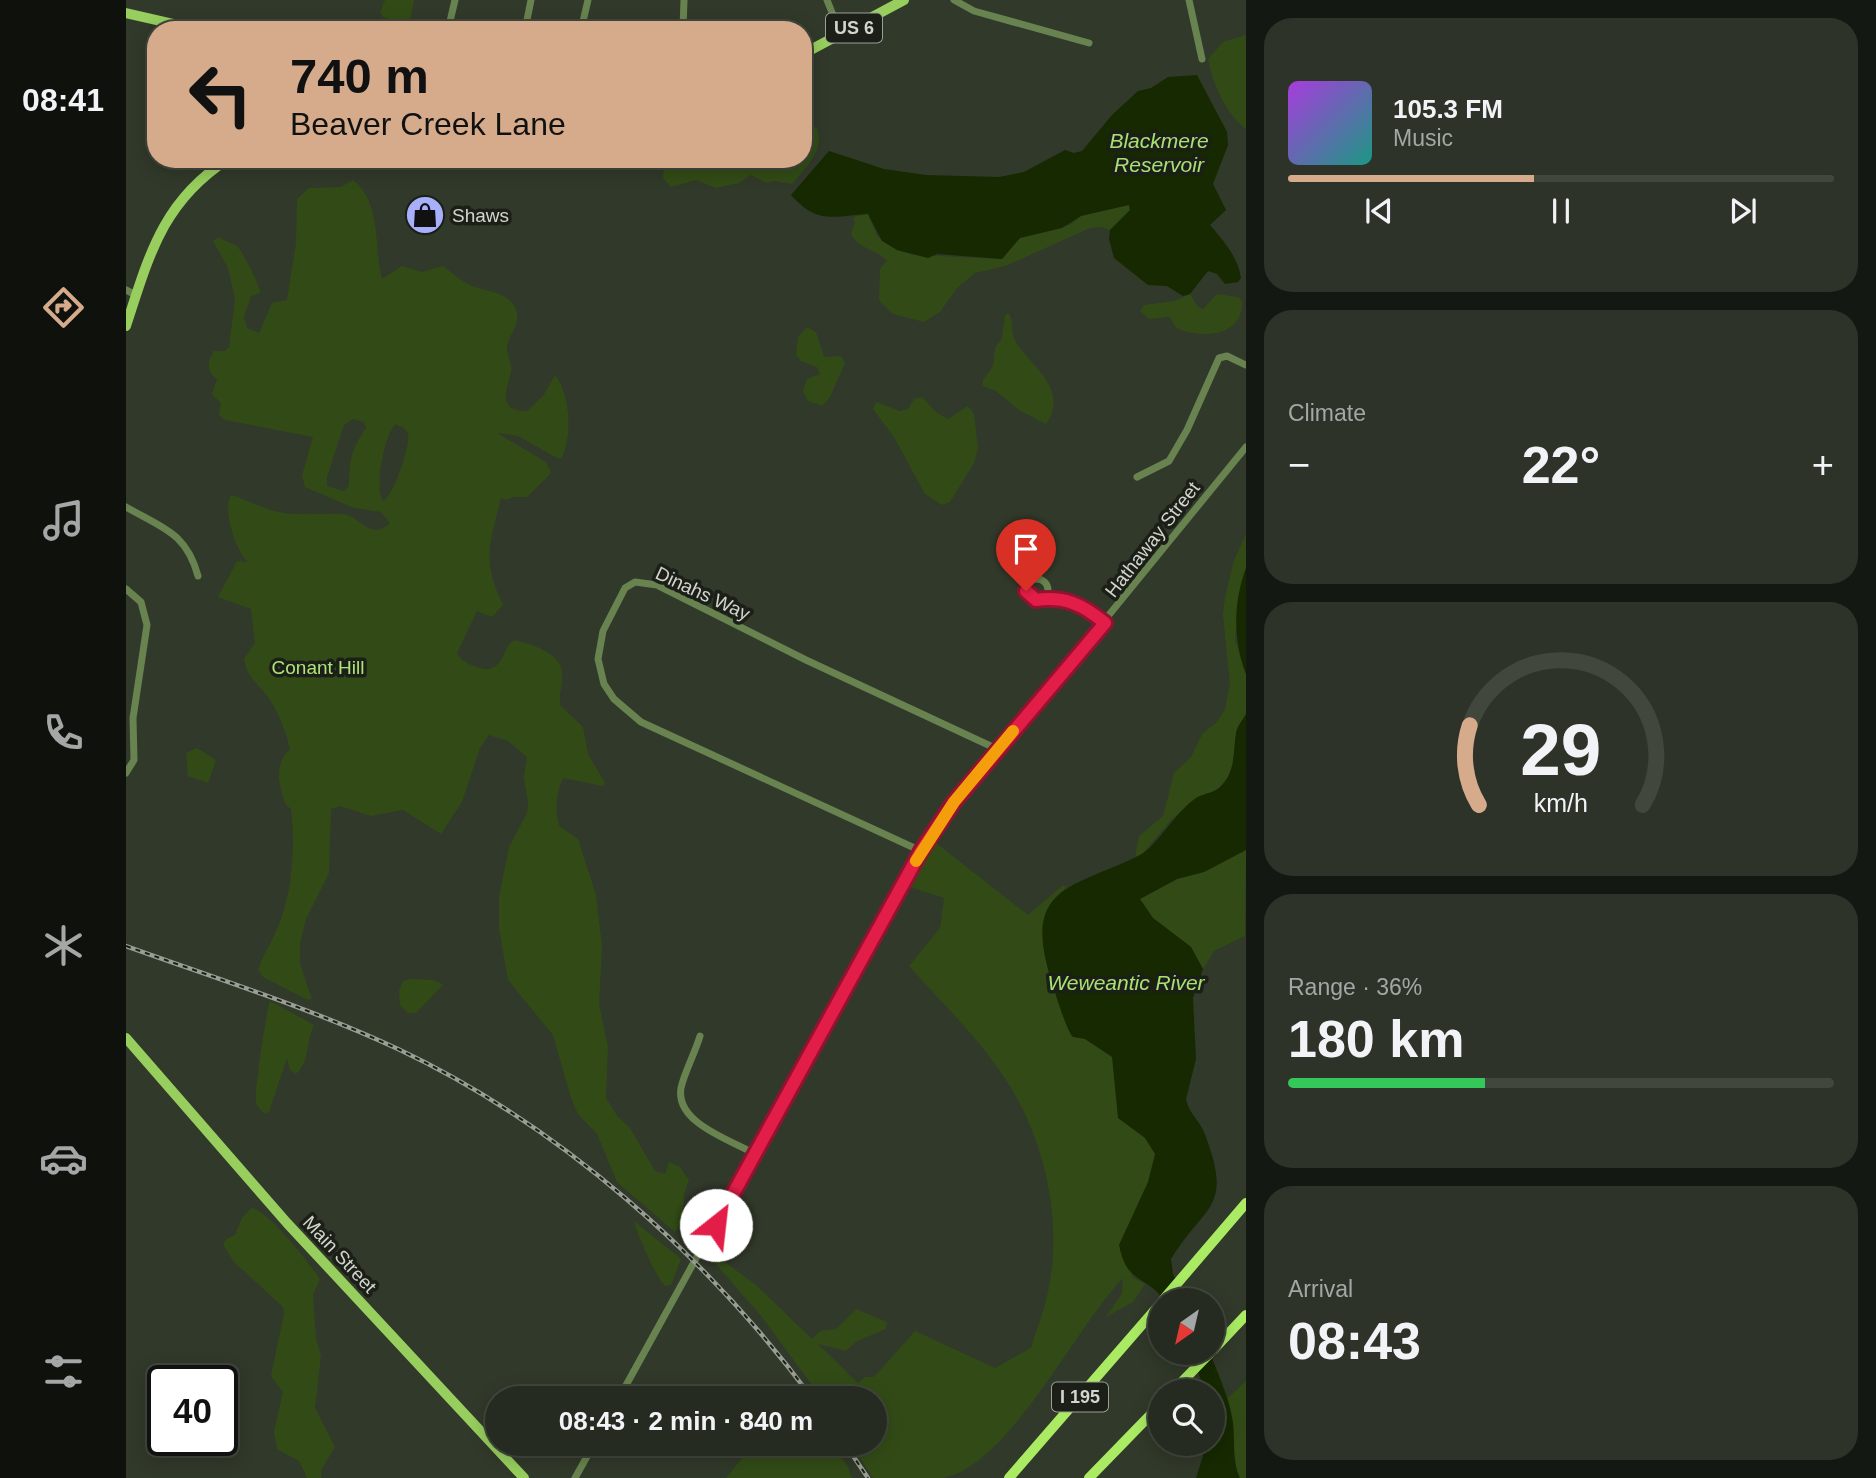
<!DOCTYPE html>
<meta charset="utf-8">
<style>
:root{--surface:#252b20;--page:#2d3329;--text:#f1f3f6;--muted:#a3a7a5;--line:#42473e;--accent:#d6ab8b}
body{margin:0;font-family:Helvetica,sans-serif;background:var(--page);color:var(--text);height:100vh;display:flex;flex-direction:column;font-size:26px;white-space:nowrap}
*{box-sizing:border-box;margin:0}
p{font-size:23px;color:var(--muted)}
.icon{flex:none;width:38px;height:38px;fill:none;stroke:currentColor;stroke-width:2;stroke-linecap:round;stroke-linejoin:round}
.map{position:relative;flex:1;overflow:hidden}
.drawer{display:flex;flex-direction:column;gap:18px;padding:18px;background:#141812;width:630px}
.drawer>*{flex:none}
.top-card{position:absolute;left:21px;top:21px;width:665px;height:147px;border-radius:28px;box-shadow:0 4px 18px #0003,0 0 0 2px var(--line);background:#d6ab8b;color:#111;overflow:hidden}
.needle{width:46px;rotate:214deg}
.tools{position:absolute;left:1022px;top:1288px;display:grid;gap:14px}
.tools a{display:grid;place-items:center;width:77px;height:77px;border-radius:50%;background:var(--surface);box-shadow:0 4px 18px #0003,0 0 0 2px var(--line);font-size:35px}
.speed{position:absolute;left:21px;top:1365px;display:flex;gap:14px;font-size:35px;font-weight:700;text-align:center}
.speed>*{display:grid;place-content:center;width:91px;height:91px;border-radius:50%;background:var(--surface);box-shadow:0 4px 18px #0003,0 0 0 2px var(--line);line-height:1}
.speed .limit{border:4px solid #111;border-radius:10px;background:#fff;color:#111}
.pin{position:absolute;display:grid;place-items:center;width:60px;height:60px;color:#fff;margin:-72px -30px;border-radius:50% 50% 50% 0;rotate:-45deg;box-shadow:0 0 7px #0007}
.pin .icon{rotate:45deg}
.me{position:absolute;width:77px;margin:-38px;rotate:29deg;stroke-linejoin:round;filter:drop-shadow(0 0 5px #0008)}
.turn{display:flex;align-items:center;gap:24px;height:147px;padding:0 28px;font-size:32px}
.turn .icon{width:91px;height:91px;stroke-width:2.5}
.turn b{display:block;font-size:49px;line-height:60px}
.big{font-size:52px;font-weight:600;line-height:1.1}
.drawer .card{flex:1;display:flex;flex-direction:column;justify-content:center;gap:10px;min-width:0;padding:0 24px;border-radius:28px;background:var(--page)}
.drawer .dial{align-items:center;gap:0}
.dial svg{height:182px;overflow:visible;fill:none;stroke:var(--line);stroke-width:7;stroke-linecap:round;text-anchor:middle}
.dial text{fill:var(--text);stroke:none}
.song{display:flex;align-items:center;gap:21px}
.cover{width:84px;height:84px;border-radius:10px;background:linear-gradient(135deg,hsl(280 70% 55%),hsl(170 70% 35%))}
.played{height:7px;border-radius:4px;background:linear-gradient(90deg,var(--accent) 45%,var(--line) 45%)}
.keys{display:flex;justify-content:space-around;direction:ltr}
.heat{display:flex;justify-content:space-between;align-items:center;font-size:38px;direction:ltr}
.charge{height:10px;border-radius:5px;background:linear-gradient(90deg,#34c759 36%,var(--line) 0)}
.trip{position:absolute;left:359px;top:1386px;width:402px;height:70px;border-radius:35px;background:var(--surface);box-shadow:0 4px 18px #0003,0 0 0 2px var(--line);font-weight:600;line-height:70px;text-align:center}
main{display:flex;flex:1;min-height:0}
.tabs{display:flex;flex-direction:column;width:126px;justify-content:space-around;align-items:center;background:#0f110d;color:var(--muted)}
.tabs .icon{width:49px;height:49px}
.tabs .active{color:var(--accent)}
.tabs b{font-size:32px;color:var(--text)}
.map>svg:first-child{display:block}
.green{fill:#324b16;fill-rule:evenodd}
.water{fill:#162900}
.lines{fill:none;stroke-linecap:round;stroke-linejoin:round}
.minor{stroke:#68834f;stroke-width:7}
.major{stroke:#97ce5e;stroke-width:10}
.highway{stroke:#aaeb63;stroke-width:10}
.rail-casing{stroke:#989e93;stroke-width:4.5}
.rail{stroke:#1b1f18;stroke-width:2;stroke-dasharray:5;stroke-linecap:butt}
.route-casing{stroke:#92132f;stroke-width:18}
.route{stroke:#e11d48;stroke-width:12}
.slow{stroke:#f59e0b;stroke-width:12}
.labels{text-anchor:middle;stroke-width:7;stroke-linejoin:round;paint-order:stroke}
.shield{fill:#1b1f18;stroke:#9a9f97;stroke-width:2}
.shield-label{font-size:18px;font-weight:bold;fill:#d1d6cd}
.poi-label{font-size:19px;fill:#d1d6cd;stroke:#1b1f18;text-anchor:start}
.street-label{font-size:19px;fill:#d1d6cd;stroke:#1b1f18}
.park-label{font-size:19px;fill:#aee477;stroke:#1b1f18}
.water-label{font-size:21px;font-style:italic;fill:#a9e073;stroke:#1b1f18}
</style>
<main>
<nav class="tabs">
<b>08:41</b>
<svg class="icon active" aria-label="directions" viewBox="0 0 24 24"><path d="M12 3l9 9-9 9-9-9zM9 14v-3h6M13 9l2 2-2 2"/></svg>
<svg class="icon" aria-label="music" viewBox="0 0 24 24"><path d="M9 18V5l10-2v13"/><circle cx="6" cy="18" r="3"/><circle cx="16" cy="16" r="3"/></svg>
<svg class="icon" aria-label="phone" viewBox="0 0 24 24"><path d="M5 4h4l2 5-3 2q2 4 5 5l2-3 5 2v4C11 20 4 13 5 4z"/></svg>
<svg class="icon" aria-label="climate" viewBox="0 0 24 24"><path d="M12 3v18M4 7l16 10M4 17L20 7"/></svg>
<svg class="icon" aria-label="car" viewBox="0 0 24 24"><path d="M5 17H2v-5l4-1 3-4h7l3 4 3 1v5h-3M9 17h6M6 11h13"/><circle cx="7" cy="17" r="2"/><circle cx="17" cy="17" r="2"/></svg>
<svg class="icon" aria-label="filters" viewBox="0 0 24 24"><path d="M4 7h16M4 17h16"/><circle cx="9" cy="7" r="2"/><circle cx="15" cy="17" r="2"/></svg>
</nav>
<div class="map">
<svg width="1120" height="1478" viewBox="0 0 1120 1478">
<rect width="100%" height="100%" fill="#31392a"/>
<path class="green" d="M259,0H288L284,21L279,24L257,17L254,12Z
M1120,35V129C1099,113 1087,84 1082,59L1097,42Z
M690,127C701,149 679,168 666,184L649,181L640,183L625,175L613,183L590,188L570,180L545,187L537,178L538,159H677V129Z
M227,180C257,205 247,245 256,279L276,266L296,272L317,266C326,273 334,280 344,285C359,292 383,291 390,310C395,323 384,333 381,346C380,355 387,364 385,372C381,389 370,411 401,411L417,396L429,375C445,396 446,435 436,458H431L392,436L371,433L420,462L425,473L401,497H388L380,500L375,498C364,544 355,560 377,605L366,617L351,611L331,653C334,660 340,663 348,666C378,678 374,650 388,640C403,643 435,653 436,672C437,683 433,693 434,705L457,727L462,754L479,783L476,786L437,778C430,793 429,810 433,826L452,839L470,895L476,946L473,1004L482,1047L480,1098L492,1117L504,1128L529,1171L539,1174L543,1162L554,1167L563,1180L558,1194L557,1221L549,1232L491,1182L471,1134L452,1114L445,1098L427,1035L382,980L373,928V897L383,847L401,813L402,802L398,778L401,757L382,741L363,735L354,748L336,802L315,834L277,810L245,816L214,806L205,809L203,873L180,919L174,943V964L186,999L182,1000L137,977L132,970C138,952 149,937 155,919C167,886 169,844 165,809L160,805C153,786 147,765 164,749C160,730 150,706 138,692C128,680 121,676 118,659L129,643L125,609L92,597L111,561L122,562C110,552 96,509 105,495C119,499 131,506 145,510C168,517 193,513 216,514C234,515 244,542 264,523L255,512L228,508L179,487L176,475L187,437L99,420L93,415L95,403L86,394L91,379C80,371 81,362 88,351H99L103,347L109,299L102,268L87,241L92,237L111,246C117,252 135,287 134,293L125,296L118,317L121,328L133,333L146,303L161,300L170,243L171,199L183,188L215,187ZM227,419L238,422L240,428C224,452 224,458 223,486L218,491L201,486V477L218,425ZM269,424C274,426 280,428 282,434C285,445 267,497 257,501C248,488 258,437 269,424Z
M997,205H1003L1004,210L984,230L975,227L964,228L882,265L849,273L831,288L814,312L798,322L767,314L753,300L754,269L761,261C750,248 733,250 725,234L729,223L727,217L742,214L751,236L771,250L788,255L876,259L894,238L944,225L955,216Z
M1064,294L1071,306L1077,309L1091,294L1112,297L1116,301C1118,336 1076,339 1053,329C1048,327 1047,321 1043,317L1023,319L1014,311L1018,305L1049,301Z
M883,313C888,323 884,335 891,344C908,368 943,391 920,424L893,410L870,391L857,386V380L867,366L869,348L876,338L879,315Z
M681,327L690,332L698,357L715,356L719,363L704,397L696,406L682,401L677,391L681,379L694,374L691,367L675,361L670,355L672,337Z
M796,397L811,413L822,419L842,406L848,414L852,448L848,463L824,502L816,505L799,494L768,437L747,409L750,402L774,411L782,409L788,399Z
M1120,534V568L1113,596L1109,640L1120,674V714L1111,728L1107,763L1102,777L1091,790L1071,798L1045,820L1017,853L1009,857L1013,836L1037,816L1048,773L1065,757L1077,733L1090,723L1099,710L1104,683L1097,615L1099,597L1108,560Z
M71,748L90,760L82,783L62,776L60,753Z
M810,843L902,915L936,886H941L930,897L916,926L922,931L921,965L928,989L947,975L1034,1148L1006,1277L1019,1284L1007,1302L980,1317L996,1293L997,1278C950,1326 883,1466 817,1478C795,1478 769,1478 747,1478L725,1444H749V1398H690L688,1388L636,1317L582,1255L584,1251L630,1285L686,1339L694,1331L710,1329L730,1309L761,1322L760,1329L731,1341L720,1351L692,1344L732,1383L739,1377H748L789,1331L869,1368L905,1348C910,1331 917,1314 921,1296C938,1225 920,1141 880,1080C854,1039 816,1003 783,966L814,928L818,898L784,887Z
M1120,850L1119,936L1088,951L1077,969L1065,947L1027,918L1014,899L1051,879L1078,872Z
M283,979L308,980L317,985L290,1013H282L274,1005L273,991L277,981Z
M144,1001L188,1025C179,1042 185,1060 170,1074L164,1070L161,1058L143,1112L140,1114C135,1111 131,1107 130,1101C128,1094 141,1007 144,1001Z
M125,1208C142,1209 183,1263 194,1279L187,1295L190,1338L195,1356L189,1408L209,1447L195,1470V1478H181L173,1461L151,1449L148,1432L157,1392L145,1376L158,1313L157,1307L108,1262L97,1245L100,1239L109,1235L116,1218Z
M508,1221L555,1259L545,1285L539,1286C530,1277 511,1234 508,1221Z
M1120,1381V1478H1112L1087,1412Z
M619,1444H629L640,1450L645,1444H706L722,1467L726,1478H600L617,1457Z"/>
<path class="water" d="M1071,75L1101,132L1102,145L1087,184L1100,210L1084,225C1097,240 1112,257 1115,278L1112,282L1099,284L1091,274L1082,271L1064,294L1057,296L1041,286L1022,285L988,258L983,239L984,230L1004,210L1003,205L955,216L936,228L894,238L876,259L811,254L802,258L771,250L756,241L742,214C707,216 692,225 665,195L703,151L758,169L800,175L873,177L898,172L939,150L948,153L956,151L986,115L1012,91L1025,88L1042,77Z
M1120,568V674C1107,640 1107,603 1120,568Z
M1120,714V850L1078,872L1051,879L1014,899L1027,918L1065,947L1077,969L1067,998L1070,1059L1060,1099C1062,1112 1073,1120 1078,1132C1108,1210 1080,1202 1045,1259L1047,1274L1060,1300H1038C1019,1274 1001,1285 993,1245L1022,1182L1029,1154L1019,1138L992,1118L986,1057L959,1039L947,1037C941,1032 928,990 925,979C895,885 948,888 1014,855C1030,847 1050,811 1070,798C1080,792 1089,794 1097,784C1110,769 1107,750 1110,733C1111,726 1117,720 1120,714Z
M1065,1353H1084C1091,1371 1103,1398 1106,1417C1110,1437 1105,1458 1114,1478H1070L1077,1456L1074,1444H1087V1391H1079Z"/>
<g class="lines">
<path class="minor" d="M701,0L715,35
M828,0L848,11L963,43
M1063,0L1076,59
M322,30L329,0
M399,30L405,0
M455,30L462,0
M557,30L558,0
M0,290L10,295
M1011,477L1043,461L1061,430L1093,358L1101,356L1120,365
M0,507C36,528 60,532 72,576
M900 590a11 11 0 1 1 22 0a11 11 0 1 1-22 0Z
M0,589L15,602L21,625L7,718L8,760L0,773
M920,597L955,605L979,623
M795,851L515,722L488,699L478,684L472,659L477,631L499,588L509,582L531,585L680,660L871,749
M574,1036C569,1053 558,1073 555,1088C549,1123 605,1140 629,1154
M493,1398L794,853L813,823L1120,447
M449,1478L468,1444"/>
<path class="major" d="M0,13L74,30
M677,54L778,0
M0,326C23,256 36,202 102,159
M0,1038L161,1223L398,1478"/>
<path class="highway" d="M1037,1300L1120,1203
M1087,1350L1120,1315
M1047,1391L1084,1353
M883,1478L1034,1304
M963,1478L1034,1405"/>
<g class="rail-casing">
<path id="rail" d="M0,946C92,979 184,1008 272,1049C433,1125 581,1256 686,1398
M719,1444L742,1478"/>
</g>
<use href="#rail" class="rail"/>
</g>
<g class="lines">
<g class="route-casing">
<path id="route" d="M590,1225L795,851L828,802L979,623C956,604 938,596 910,600L900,591"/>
</g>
<use href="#route" class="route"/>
<path class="slow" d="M790,861L828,802L887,731"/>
</g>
<defs>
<g id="shop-disc" transform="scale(2.0125)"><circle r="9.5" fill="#a8b0fc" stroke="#1b1f18"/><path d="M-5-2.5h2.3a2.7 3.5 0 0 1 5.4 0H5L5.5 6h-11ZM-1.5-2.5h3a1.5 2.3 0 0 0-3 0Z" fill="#111"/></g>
</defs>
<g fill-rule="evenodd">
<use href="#shop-disc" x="299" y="215"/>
</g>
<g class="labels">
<g class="shield">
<rect x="700" y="13.5" width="56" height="29" rx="5"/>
<rect x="926" y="1382.5" width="56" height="29" rx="5"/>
</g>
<g class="shield-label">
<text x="728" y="34">US 6</text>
<text x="954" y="1403">I 195</text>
</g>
<g class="poi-label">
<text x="326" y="222">Shaws</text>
</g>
<g class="street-label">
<text transform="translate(1026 539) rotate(-52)" y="7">Hathaway Street</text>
<text transform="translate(577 593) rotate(25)" y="7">Dinahs Way</text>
<text transform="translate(214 1254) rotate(47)" y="7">Main Street</text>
</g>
<g class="park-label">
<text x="192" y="674">Conant Hill</text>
</g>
<g class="water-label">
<text x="1033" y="148">Blackmere<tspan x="1033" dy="24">Reservoir</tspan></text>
<text x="1000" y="990">Weweantic River</text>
</g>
</g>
</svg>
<div class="tools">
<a><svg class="needle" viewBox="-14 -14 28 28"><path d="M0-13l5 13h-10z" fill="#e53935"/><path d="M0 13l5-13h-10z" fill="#a3a7a5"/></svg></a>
<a><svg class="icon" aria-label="search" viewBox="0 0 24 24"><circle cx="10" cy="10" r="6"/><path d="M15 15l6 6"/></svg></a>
</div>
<div class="speed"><div class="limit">40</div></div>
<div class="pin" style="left:900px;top:591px;background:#d93025"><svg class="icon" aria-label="arrive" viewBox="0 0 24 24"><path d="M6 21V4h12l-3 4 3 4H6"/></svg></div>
<svg class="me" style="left:590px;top:1225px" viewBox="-20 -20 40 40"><circle r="19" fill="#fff"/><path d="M0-13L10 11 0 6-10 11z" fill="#e11d48"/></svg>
<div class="trip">08:43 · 2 min · 840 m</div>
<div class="top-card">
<div class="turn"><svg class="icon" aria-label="left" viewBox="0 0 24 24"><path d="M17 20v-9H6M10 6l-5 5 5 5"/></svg><div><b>740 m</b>Beaver Creek Lane</div></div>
</div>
</div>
<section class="drawer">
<div class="card">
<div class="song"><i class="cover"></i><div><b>105.3 FM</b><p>Music</p></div></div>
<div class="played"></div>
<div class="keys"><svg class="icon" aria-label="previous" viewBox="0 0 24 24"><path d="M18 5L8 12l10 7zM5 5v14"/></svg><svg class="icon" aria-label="pause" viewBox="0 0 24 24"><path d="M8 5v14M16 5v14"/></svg><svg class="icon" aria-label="next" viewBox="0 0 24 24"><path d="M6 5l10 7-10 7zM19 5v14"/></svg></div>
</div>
<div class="card"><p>Climate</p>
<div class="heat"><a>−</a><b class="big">22°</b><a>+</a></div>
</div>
<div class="card dial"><svg viewBox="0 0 100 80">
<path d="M14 69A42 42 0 1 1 86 69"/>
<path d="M14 69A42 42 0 0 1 10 34" stroke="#d6ab8b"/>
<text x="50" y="56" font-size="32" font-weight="700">29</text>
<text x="50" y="72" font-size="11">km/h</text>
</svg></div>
<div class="card"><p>Range · 36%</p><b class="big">180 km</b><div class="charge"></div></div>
<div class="card"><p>Arrival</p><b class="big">08:43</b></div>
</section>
</main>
